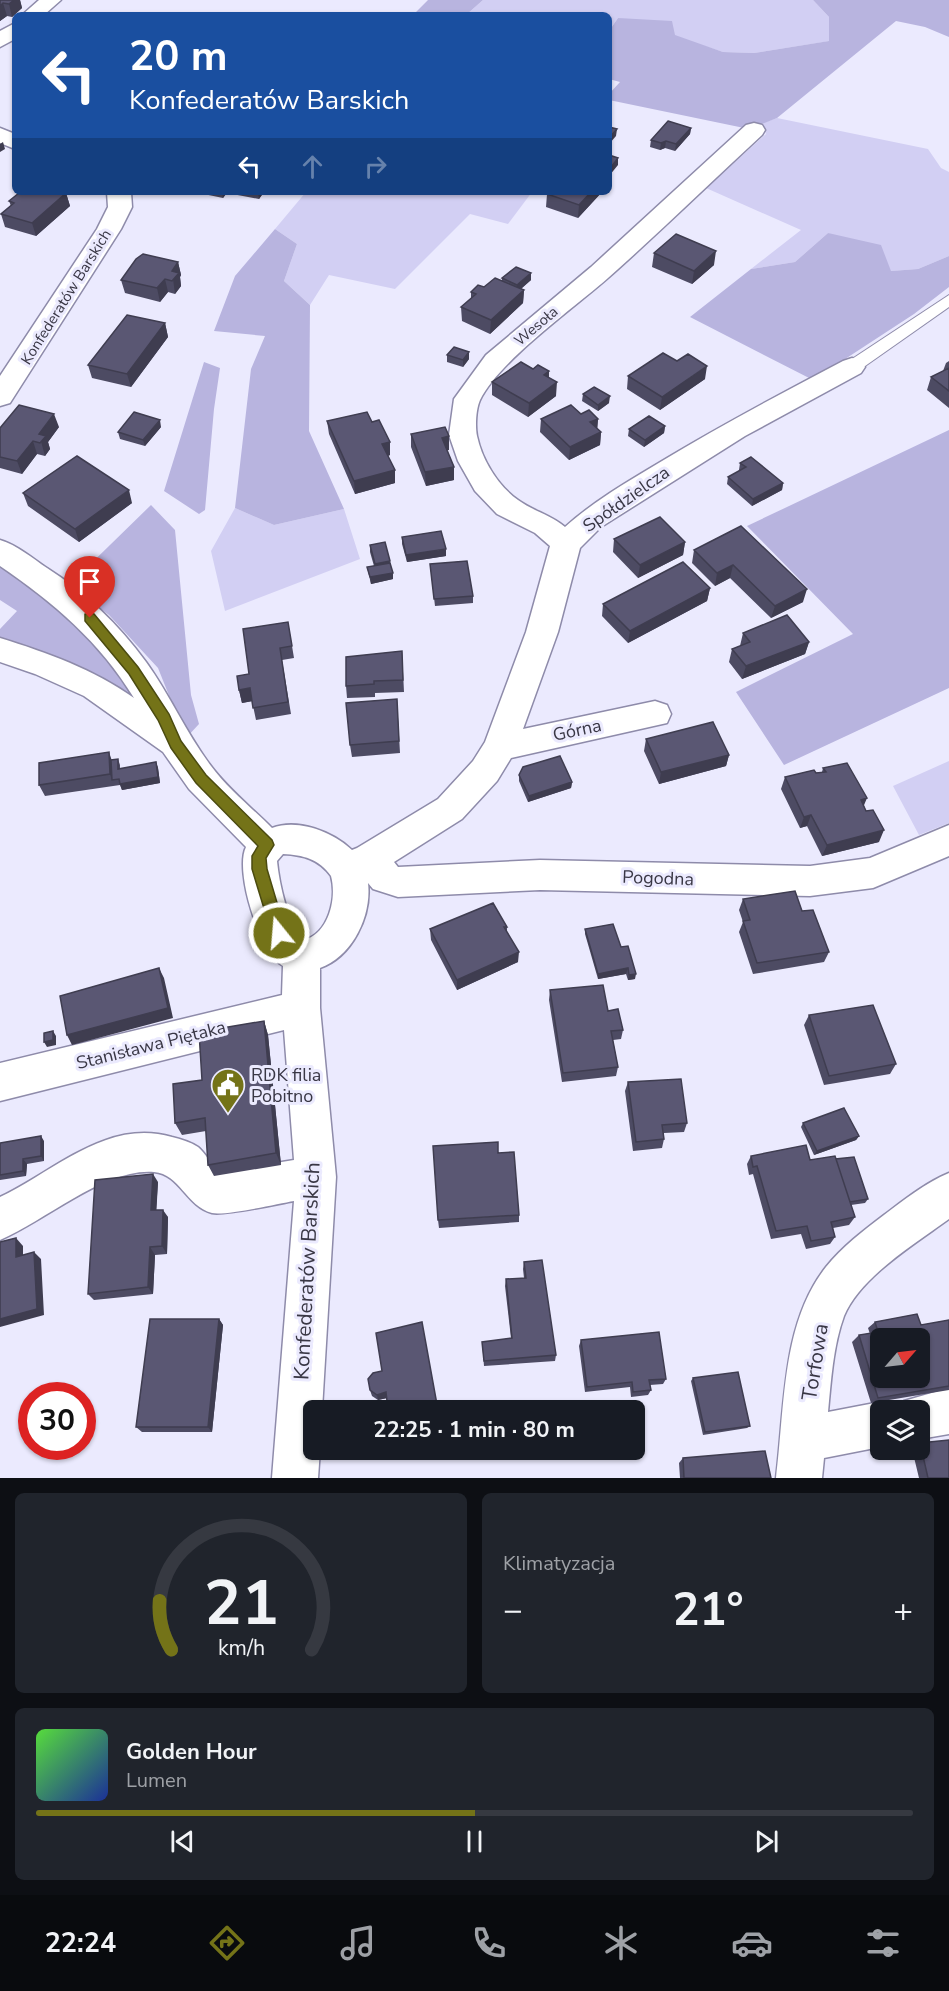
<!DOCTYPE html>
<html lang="pl">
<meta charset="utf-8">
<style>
:root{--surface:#171b24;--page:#20242c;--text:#f1f3f6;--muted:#9ea1a6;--line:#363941;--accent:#747318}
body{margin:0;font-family:"Nunito Sans",sans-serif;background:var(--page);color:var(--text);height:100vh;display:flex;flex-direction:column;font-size:22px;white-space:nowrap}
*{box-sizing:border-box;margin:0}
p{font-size:20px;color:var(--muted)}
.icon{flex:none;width:33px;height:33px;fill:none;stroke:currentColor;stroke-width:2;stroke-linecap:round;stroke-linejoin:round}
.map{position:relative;height:1478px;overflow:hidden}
.sheet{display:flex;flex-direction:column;gap:15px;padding:15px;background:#0d0f14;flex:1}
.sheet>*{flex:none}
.banner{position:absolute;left:12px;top:12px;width:600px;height:183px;border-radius:9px;box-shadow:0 2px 4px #0004;background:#1a4fa0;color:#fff;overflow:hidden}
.needle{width:39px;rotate:62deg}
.buttons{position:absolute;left:870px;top:1328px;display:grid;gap:12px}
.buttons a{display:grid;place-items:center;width:60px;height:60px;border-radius:9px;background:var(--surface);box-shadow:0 2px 4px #0004;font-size:30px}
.speed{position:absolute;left:18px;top:1382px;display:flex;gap:12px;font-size:30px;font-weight:700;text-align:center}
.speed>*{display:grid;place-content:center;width:78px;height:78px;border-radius:50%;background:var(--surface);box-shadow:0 2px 4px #0004;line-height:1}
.speed .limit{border:9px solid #d22;background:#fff;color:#111}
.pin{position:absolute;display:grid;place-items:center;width:51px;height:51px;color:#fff;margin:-62px -26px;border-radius:50% 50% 50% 0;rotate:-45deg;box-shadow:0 0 6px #0007}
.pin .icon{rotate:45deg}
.me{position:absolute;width:66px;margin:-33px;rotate:343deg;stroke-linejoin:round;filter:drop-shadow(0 0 4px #0008)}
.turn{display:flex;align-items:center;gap:21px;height:126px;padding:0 18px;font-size:27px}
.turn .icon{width:78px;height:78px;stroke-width:2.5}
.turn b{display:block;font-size:42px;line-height:51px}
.lanes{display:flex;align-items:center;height:57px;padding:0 18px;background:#0003;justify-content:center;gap:30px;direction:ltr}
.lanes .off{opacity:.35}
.big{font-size:45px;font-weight:700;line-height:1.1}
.sheet .widget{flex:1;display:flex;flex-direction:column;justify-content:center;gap:9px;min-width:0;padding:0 21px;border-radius:9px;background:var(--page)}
.sheet .dial{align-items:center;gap:0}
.dial svg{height:156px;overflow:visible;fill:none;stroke:var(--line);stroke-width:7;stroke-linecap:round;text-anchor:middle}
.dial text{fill:var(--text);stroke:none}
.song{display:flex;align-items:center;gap:18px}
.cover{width:72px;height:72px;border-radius:9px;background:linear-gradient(135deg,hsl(110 70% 55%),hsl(230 70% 35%))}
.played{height:6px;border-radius:3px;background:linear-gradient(90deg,var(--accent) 50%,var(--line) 50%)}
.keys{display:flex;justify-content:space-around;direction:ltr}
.heat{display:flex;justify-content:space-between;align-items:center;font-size:33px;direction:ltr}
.sheet .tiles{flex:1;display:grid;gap:15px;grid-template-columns:1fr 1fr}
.widget:last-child{grid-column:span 2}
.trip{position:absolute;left:303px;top:1400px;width:342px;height:60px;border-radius:9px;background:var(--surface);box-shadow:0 2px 4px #0004;font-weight:700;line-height:60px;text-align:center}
.tab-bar{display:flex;height:96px;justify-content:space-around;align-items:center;background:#090b0e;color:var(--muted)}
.tab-bar .icon{width:42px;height:42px}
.tab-bar .active{color:var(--accent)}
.tab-bar b{font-size:27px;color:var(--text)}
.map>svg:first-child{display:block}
.green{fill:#d2cff3}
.forest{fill:#b8b4df}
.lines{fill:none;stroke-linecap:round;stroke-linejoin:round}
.lane-casing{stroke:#8e8baa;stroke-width:2}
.street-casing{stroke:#8e8baa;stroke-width:3}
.lane{fill:#fff;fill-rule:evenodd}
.street{fill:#fff;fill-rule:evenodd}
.wall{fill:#4d4b63}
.shaded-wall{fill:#3f3d50}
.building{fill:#5a5773;stroke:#3f3d50;stroke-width:1.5;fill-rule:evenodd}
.route{fill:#747318;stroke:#4b4b10;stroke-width:1.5}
.labels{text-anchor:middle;stroke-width:6;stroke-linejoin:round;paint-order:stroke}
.far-street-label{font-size:15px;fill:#393745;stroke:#ebeafe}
.street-label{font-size:18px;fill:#393745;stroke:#ebeafe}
.poi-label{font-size:18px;fill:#393745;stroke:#ebeafe;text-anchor:start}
.near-street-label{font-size:21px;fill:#393745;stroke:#ebeafe}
</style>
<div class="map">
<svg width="949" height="1478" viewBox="0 0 949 1478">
<rect width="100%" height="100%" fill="#ebeafe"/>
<path class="green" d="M483,0H813L829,17L830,41L754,53L723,52L618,18L609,31V15H466Z
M777,118L928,149L941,168L949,172V256L918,269L891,271L828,233L795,262L751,269L801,230L706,188L766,134L763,123Z
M306,192H532L508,224L470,214L395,289L329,275L310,305L284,281L297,244L275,229Z
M235,508L274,525L344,509L360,559L225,611L211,551Z
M949,761V823L919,835L893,786Z"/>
<path class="forest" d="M428,0H483L466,15L414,14Z
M813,0H949V37L925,27L896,21L777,118L749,129L609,100V94L620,82L609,79V31L618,18L672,21L675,35L723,52L754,53L829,41V17Z
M275,229L297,244L284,281L310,305L309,431L344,509L274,525L235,508L251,369L265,336L214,331L235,276Z
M828,233L881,245L891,271L918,269L949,256V287L914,314L813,380L690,317L751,269L795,262Z
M204,362L220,368L214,409L205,510L199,514L164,491Z
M949,430V688L784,765L736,692L853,634L747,526Z
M151,505L175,530L191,695L199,724L186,738L158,668L109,615L69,585Z
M0,567L69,609L158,725L0,643V629L17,611L0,600Z"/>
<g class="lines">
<g class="lane-casing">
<path id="lane" d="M949,295V307L858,371H846L844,367L846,363Z"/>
</g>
<g class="street-casing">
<path id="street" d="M39,0H61L44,15H22Z
M15,23V39L0,47V31Z
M754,123L762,125L765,130L762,135C711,182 661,231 608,278C574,308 499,361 480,400C476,409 475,426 477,436C482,460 498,486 518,500C533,511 551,515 565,527C593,502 625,483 657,464C718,427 780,394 843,361L852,358L861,361L865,367L861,373L745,436L601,527L580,548L558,632L523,729L655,701L667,705L671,714L667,723L511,758L497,781L462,819L394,862L398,867L540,860L810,866L870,858L949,825V856L873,888L810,896L540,890L398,897L373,889L368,883C372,916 352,957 320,968V1008L336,1177L322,1410H314V1449H320L318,1478H272L294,1201C277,1204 225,1216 212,1213C186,1206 180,1174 154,1172C104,1168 47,1220 0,1240V1197C55,1171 107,1118 172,1137C181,1139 190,1142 198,1147C206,1154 211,1164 219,1172L294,1160L284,1030L0,1101V1063L282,995L283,966C260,953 234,871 246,847L189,789L163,752L84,696L35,674L0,662V638C48,653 93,669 134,698C100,642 53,602 0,566V540C17,545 32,558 47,568C85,592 119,625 146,662C170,695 186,733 211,766C228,789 252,808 272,828C298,818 333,832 352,850L357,848L438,799L473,761L485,742L526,632L550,546L535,533L497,514L475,491L458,461L449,435L454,399L486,355L591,267L746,125ZM283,854C303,855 319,859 331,876C337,898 329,933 304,940C288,927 279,882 277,861Z
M0,128L15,134V149L0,143Z
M107,192H131L132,207L121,229L10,403L0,406V376L97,229L108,207Z
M949,1173V1219C916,1243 860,1277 844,1316C833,1346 831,1381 828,1412L880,1402L896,1409L880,1410V1447L824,1458L822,1478H776C785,1409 781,1324 826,1267C842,1247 863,1231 884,1215C904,1200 925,1183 949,1173Z
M949,1388V1434L920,1439V1410H900L904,1401Z"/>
</g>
<use href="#lane" class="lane"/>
<use href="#street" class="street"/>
</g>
<path class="wall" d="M0,0H20L22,8L12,17L7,16L0,21Z
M691,128L690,134L675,151L665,148L660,150L650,147L651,140Z
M194,192H264L259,199L227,193L223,198Z
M549,192H602L578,218L546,207L547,194Z
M66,193L70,206L36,236L5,227L1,214L11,206L9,201L24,194Z
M654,253L714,265L692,284L652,267Z
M178,262L181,275L180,277L181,286L175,294L168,292L160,302L125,293L121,280Z
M531,273V280L521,289L524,290L523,303L490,334L462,321L461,307L471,299V292L502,281V278Z
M165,323L168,337L131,387L92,378L88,365Z
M447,355L469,359L463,367L447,362Z
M949,361V408L927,390L931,377L943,371L946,363Z
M533,369L549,371V378L556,396L528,417L492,395V382Z
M628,376L705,379L660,410L627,389Z
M583,394L609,403L598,411L582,401Z
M581,414L598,419L597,429L601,432L600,445L569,460L540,432L541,419Z
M327,421L372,422L390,442V455L388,456L395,470V483L355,494L329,434Z
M665,426L664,433L644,447L628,436L629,429Z
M59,427L48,442L50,449L45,456L37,454L22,474L0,468V428Z
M161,427L145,446L120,439L118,432Z
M411,434L449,436V450H447L454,480L426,486L411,447Z
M740,463L783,483L782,490L752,506L727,484L728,477L740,471L739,470Z
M23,493L132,503L79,542L28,506Z
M741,526L803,602L771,618L730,578L715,586L692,563L694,550Z
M402,537L446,556L407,562L402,544Z
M614,539L685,542L683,555L638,578L613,552Z
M370,545L390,565L393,579L371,584L367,567L374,566L370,552Z
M430,564L473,596V603L435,606Z
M710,588L707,601L628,643L602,616L603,604Z
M288,622L294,658L282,660L291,714L256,720L252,701L242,703L239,690L249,674Z
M743,633L809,642L805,654L742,679L729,662L732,649L740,646Z
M402,651L404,692L375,693V697L347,698L346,686Z
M397,699L400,753L352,757L350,745Z
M646,739L729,755L726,766L659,784L644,751Z
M118,759L120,765V769L156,762L158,768L160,783L122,790L120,785L45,796L39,785Z
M823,768L864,806L879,842L822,856L807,826L800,828L781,789L785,777L822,772Z
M519,775L572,782L571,788L528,802L519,781Z
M743,899L829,952L824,962L753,974L739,932L743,922L739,910Z
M507,927V932L518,962L457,990L431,940L430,929Z
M585,929L621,947L635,979L628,980L626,974L598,979L585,934Z
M550,990L608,1011L623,1030L621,1039L613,1040L618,1067L616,1076L562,1082L549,1000Z
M809,1015L896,1064L890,1074L824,1085L804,1025Z
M264,1021L268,1035L281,1165L214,1176L208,1165L206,1131L182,1135L175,1123L202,1080Z
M628,1082L687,1123L684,1132L664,1133V1139L662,1148L633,1151L625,1091Z
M803,1123L859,1136L856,1140L814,1155L801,1127Z
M44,1141V1161L27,1164L26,1176L0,1180V1143Z
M751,1156L810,1160L836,1159L868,1199L865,1203L851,1205L855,1217L849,1225L833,1228L835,1237L830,1244L806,1249L801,1234L771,1239L753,1174L749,1175L747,1164Z
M158,1182L156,1210L168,1217L167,1254L155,1255L153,1294L94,1300L88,1294Z
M519,1215V1222L439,1228L438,1220Z
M524,1262L556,1355L555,1361L484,1366L482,1342L511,1338L505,1286L506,1279L524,1278L523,1269Z
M219,1319L223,1325L212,1432H142L136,1427Z
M949,1320V1390L871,1403L852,1342L859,1335L870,1334L868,1328L875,1322L921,1325Z
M581,1340L666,1379L663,1384L650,1385L651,1390L648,1395L631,1397L630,1387L585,1392L579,1346Z
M693,1378L750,1426L747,1428L703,1435L691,1381Z
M370,1390L387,1398L378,1400L372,1396Z
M920,1443L949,1478H919L912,1449H920Z
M683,1458L771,1478H680L679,1463Z"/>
<path class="shaded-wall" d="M14,0H20L22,8L12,17L9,4Z
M3,3L7,16L0,21V6Z
M691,128L690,134L675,151L676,144Z
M617,129L616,136L609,144V138Z
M666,141L665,148L660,150L661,143Z
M3,142L5,149L0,152V144Z
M618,158V165L609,176V170Z
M222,192H227L223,198Z
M258,192H264L259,199Z
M591,192H602L578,218L579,205Z
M66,193L70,206L36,236L32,223Z
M716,251L714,265L692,284L694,271Z
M178,262L181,275L180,277L181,286L175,294L172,271Z
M531,273V280L517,292V285Z
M165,279L168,292L160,302L157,288Z
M524,290L523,303L490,334L491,320Z
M165,323L168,337L131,387L127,374Z
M469,352V359L463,367V360Z
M707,366L705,379L660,410L662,397Z
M549,371L548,384L544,375Z
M557,382L556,396L528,417L529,403Z
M610,396L609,403L598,411V405Z
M54,414L59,427L48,442L50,449L45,456L39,434Z
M598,419L597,432L590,422Z
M160,420L161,427L145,446L143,440Z
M665,426L664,433L644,447L645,440Z
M601,432L600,445L569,460L570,447Z
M449,436V450L442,451V438Z
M33,441L37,454L22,474L17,461Z
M390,442V455L383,457L382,444Z
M454,467V480L426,486L425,472Z
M395,470V483L355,494L354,481Z
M783,483L782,490L752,506L753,499Z
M129,490L132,503L79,542L75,529Z
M685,542L683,555L638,578L640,565Z
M446,549V556L407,562L406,555Z
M390,561L391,567L376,570L375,564Z
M733,565L730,578L715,586L717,573Z
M393,573V579L371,584L370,577Z
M710,588L707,601L628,643L630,631Z
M807,589L803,602L771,618L775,606Z
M809,642L805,654L742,679L746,666Z
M250,688L253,701L242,703L239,690Z
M109,752L113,764L112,780L110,774Z
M729,755L726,766L659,784L661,772Z
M156,762L158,768L160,783L122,790L120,784Z
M572,782L571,788L528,802L529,796Z
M867,798L862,810L861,800Z
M811,815L807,826L800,828L804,817Z
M884,830L879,842L822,856L827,845Z
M519,952L518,962L457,990V980Z
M159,968L164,978L173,1018L72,1045L67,1035Z
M628,968L626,974L598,979V974Z
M636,974L635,979L628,980L629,975Z
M264,1021L268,1035L281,1165L276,1153Z
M53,1031L56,1036V1045L47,1047L44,1042Z
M41,1136L44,1141V1161L41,1156Z
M859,1136L856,1140L814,1155L817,1151Z
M23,1159L27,1164L26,1176L23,1171Z
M153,1174L158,1182L156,1218L151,1210Z
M163,1210L168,1217L167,1254L162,1246Z
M16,1238L23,1246V1264L16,1257Z
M150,1247L155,1255L153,1294L148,1287Z
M34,1252L41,1259L44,1315L0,1327V1319Z
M219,1319L223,1325L212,1432L208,1427Z
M386,1392L387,1398L378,1400L377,1395Z"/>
<path class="building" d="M0,0H14L9,4L3,3L0,6Z
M668,121L691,128L676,144L666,141L661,143L651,140Z
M609,127L617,129L609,138Z
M609,155L618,158L609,170Z
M26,192H63L66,193L32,223L1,214L14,203L9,201L19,193L24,194Z
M549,192H591L579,205L547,194Z
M676,234L716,251L694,271L654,253Z
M143,254L178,262L172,271L179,273L172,281L165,279L157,288L121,280L136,259Z
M516,267L531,273L517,285L502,278Z
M495,278L524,290L491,320L461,307L476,294L471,292L478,285L484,287Z
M127,315L165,323L127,374L88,365Z
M454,347L469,352L463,360L447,355Z
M663,353L677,361L688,354L707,366L662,397L628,376Z
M521,362L533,369L538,365L549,371L544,375L557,382L529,403L492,382Z
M949,368V391L931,377Z
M594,387L610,396L598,405L583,394Z
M19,405L54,414L39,434L46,436L40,443L33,441L17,461L0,457V428Z
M571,405L581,414L589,410L598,419L590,422L601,432L570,447L541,419Z
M134,412L160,420L143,440L118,432Z
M367,412L372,422L379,420L390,442L382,444L395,470L354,481L327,421Z
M649,416L665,426L645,440L629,429Z
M445,427L449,436L442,438L454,467L425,472L411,434Z
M77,456L129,490L75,529L23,493Z
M751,457L783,483L753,499L728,477L746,467L740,463Z
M660,517L685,542L640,565L614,539Z
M741,526L807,589L775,606L733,565L717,573L694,550Z
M441,531L446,549L406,555L402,537Z
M385,542L390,561L375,564L370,545Z
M467,561L473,596L434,599L430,564Z
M683,562L710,588L630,631L603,604Z
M390,563L393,573L370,577L367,567Z
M787,615L809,642L746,666L732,649L750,642L743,633Z
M288,622L292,646L280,648L288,702L253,708L250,688L239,690L237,676L249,674L243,629Z
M402,651L403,680L374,681V684L346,686V657Z
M397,699L399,741L350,745L346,703Z
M713,722L729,755L661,772L646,739Z
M109,752L110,774L39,785V763Z
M560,756L572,782L529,796L519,775L523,767Z
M118,759V769L156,762L158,777L120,784L119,779L112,780L111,760Z
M847,763L867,798L861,800L866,811L873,810L884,830L827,845L811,815L804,817L785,777L814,770L816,773L826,772L823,768Z
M795,891L802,911L813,910L829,952L757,963L743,921L750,920L743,899Z
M493,903L507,927H504L519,952L457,980L430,929Z
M613,924L621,947L628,946L636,974L629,975L628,968L598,974L585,929Z
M159,968L168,1008L67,1035L60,996Z
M603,985L608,1011L618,1009L623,1030L611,1031L618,1067L563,1073L550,990Z
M873,1005L896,1064L829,1076L809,1015Z
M264,1021L276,1153L208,1165L205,1118L175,1123L173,1084L202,1080L199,1032Z
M53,1031V1040L44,1042V1033Z
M681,1079L687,1123L662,1125L664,1139L636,1142L628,1082Z
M844,1108L859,1136L817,1151L803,1123Z
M41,1136V1156L23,1159V1171L0,1175V1143Z
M498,1142V1153L514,1152L519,1215L438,1220L433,1146Z
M806,1145L810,1160L835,1156L855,1217L831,1222L835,1237L811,1241L807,1226L776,1231L757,1166L753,1167L751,1156Z
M854,1157L868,1199L850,1202L836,1159Z
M153,1174L151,1210H163L162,1246L150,1247L148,1287L88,1294L95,1180Z
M16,1238V1257L34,1252L37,1309L0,1319V1242Z
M542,1260L556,1355L484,1361L482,1342L512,1338L506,1279L526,1278L524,1262Z
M917,1314L921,1325L949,1320V1386L878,1398L859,1335L878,1332L875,1322ZM880,1338H920V1377H880Z
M150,1319H219L208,1427H136Z
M422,1322L438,1410H388L386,1392L377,1395L370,1390L368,1379L373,1373L382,1371L376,1333Z
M659,1332L666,1379L649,1380L651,1390L633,1392L632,1382L587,1387L581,1340Z
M738,1372L750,1426L705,1432L693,1378Z
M949,1440V1478H928L920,1443Z
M765,1451L771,1478H684L683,1458Z"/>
<path class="route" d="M90,613L94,614L138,667L169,714L181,741L206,775L272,840L274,845L266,858L267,869L286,933L284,938H273L252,869V856L258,846L196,783L171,748L158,720L129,674L85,621V614Z"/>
<defs>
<g id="civic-pin" transform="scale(1.725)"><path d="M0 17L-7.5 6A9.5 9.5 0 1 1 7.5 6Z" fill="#747318" stroke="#ebeafe"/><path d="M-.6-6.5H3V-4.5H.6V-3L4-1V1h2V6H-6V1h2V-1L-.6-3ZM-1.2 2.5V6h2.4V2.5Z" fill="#fff"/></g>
</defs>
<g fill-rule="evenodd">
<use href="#civic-pin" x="228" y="1085"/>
</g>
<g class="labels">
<g class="far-street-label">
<text transform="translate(66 297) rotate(-58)" y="5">Konfederatów Barskich</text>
<text transform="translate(536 326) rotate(-40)" y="5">Wesoła</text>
</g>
<g class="street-label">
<text transform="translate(626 499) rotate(-35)" y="6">Spółdzielcza</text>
<text transform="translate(577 730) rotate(-12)" y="6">Górna</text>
<text transform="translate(658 878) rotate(2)" y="6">Pogodna</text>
<text transform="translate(151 1045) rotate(-14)" y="6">Stanisława Piętaka</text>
</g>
<g class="poi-label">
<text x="251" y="1081">RDK filia<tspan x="251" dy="21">Pobitno</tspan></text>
</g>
<g class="near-street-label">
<text transform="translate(307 1271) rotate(-87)" y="7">Konfederatów Barskich</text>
<text transform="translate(815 1362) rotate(-81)" y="7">Torfowa</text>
</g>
</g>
</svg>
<div class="buttons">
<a><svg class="needle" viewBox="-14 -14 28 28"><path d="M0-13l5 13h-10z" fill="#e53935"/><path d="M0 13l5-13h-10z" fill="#9ea1a6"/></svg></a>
<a><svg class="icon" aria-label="layers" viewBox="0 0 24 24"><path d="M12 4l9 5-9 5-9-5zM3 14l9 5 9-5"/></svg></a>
</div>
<div class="speed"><div class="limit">30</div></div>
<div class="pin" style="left:90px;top:618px;background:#d93025"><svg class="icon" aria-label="arrive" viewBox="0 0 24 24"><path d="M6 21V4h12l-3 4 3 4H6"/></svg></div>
<svg class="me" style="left:279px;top:933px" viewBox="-20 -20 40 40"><circle r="17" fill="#747318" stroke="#fff" stroke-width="3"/><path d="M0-11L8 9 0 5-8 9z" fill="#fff"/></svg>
<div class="trip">22:25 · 1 min · 80 m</div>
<div class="banner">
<div class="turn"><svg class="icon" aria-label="left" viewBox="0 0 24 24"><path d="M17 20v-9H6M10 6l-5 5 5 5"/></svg><div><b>20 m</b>Konfederatów Barskich</div></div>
<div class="lanes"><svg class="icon" aria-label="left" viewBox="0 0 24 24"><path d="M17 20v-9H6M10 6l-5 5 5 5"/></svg><svg class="icon off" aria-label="ahead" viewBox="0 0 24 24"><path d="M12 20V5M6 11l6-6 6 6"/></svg><svg class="icon off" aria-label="right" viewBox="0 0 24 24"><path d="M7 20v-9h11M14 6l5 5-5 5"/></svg></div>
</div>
</div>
<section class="sheet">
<div class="tiles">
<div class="widget dial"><svg viewBox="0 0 100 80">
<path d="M14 69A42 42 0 1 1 86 69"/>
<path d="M14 69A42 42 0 0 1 8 44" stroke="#747318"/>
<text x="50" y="56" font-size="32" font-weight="700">21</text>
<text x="50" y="72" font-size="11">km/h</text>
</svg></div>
<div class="widget"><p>Klimatyzacja</p>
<div class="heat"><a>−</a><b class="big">21°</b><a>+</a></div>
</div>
<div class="widget">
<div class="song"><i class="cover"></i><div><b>Golden Hour</b><p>Lumen</p></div></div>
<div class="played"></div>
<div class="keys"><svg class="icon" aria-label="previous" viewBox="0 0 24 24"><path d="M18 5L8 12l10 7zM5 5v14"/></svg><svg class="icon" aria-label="pause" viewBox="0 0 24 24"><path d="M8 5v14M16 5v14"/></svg><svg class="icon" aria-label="next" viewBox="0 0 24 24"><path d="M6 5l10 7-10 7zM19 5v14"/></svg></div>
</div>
</div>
</section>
<nav class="tab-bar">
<b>22:24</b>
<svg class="icon active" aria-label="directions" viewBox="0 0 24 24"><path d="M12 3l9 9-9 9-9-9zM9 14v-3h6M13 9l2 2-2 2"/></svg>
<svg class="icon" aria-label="music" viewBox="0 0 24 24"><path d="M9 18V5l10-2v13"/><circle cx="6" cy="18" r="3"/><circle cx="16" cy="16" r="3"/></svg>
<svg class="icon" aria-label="phone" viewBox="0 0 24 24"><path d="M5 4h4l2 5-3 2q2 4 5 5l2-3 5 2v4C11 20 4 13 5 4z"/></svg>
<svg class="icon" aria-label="climate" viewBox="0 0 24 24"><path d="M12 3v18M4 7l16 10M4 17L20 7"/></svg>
<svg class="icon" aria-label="car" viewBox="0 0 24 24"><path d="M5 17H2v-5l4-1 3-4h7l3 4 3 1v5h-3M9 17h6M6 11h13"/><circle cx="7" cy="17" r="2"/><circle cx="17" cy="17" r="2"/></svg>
<svg class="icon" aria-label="filters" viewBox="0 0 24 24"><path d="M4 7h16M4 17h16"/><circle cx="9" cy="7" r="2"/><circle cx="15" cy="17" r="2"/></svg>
</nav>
